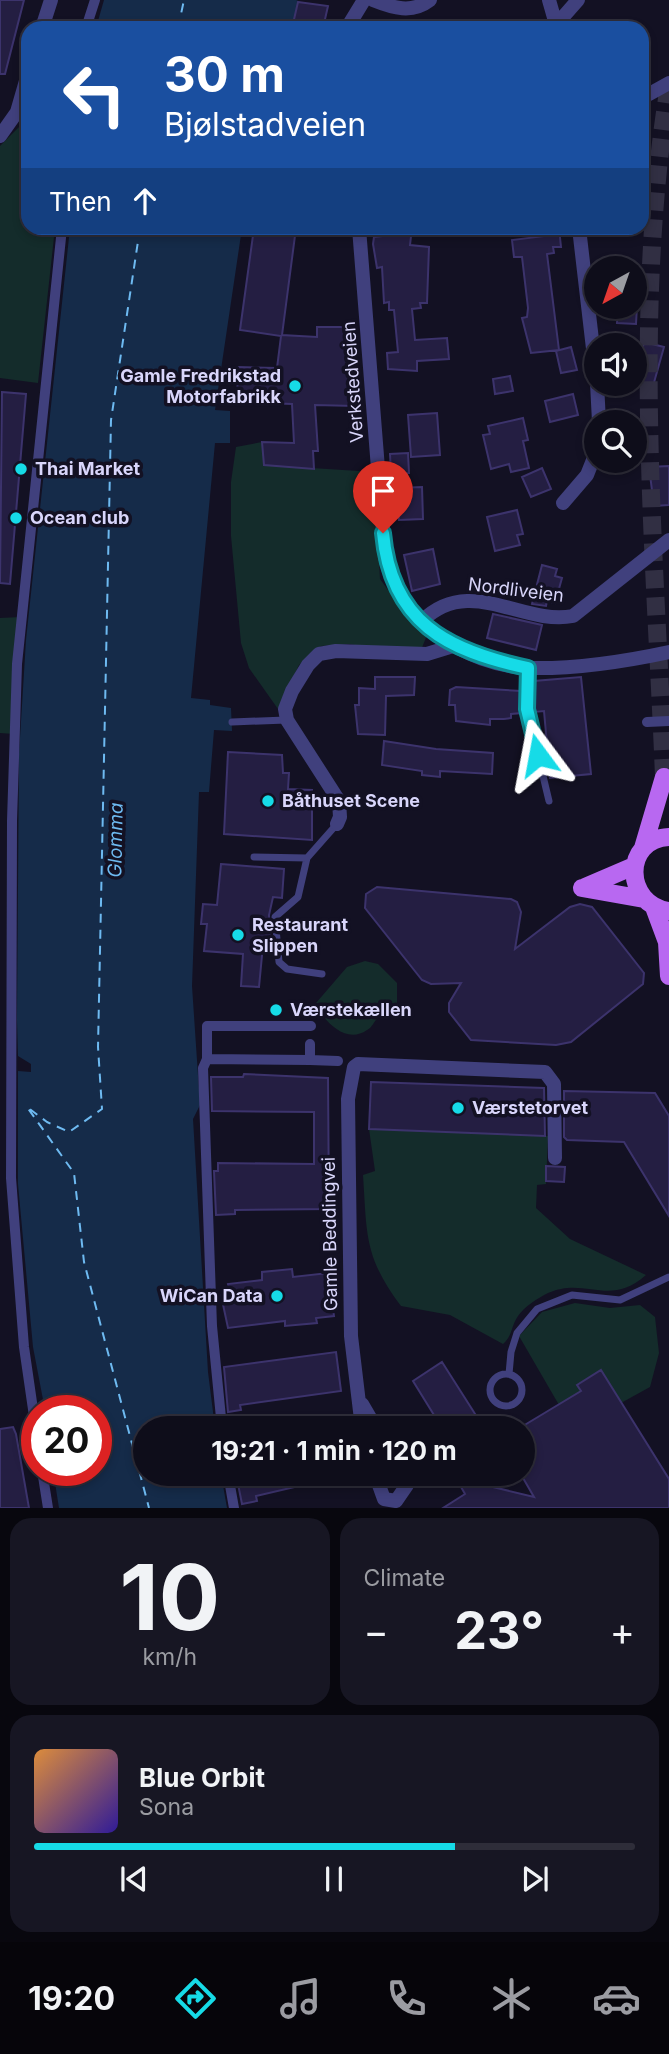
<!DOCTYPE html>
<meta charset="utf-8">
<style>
:root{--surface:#0e0d1a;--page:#171623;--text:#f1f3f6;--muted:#9b9ca2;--line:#2e2d39;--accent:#16dbe7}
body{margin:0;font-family:Inter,sans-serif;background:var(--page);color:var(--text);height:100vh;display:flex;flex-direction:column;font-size:26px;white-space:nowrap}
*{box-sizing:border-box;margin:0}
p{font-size:23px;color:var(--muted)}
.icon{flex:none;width:38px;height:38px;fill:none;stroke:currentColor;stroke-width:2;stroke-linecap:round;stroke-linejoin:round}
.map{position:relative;height:1508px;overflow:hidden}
.sheet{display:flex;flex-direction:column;gap:10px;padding:10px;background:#08070e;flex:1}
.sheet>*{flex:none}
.guide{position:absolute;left:21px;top:21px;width:628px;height:214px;border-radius:21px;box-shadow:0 4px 10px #0003,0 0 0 2px var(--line);background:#1a4fa0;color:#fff;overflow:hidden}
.needle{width:46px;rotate:220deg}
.tools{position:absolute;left:584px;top:256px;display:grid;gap:14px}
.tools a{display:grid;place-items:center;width:63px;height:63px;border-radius:50%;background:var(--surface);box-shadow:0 4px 10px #0003,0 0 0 2px var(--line);font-size:35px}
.speed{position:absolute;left:21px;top:1395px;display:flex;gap:14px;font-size:35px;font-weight:700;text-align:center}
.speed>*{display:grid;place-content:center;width:91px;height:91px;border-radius:50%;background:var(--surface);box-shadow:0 4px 10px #0003,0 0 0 2px var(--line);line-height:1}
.speed .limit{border:10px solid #d22;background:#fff;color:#111}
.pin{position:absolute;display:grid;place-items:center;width:60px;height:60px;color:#fff;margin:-72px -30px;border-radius:50% 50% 50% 0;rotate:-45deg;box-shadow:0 0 7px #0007}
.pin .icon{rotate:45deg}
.me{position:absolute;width:77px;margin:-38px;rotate:347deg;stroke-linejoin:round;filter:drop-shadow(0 0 5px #0008)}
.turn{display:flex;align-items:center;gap:24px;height:147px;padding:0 28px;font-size:32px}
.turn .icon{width:91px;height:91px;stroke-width:2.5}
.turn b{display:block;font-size:49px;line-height:60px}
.then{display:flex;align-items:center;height:66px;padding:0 28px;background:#0003;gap:14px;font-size:26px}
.big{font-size:52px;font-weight:700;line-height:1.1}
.sheet .tile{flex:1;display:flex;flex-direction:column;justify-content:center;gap:10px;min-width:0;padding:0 24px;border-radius:21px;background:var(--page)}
.sheet .dial{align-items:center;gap:0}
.dial b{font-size:91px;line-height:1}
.song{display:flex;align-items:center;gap:21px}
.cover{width:84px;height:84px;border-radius:10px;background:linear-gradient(135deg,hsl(30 70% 55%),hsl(250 70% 35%))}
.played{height:7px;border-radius:4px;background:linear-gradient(90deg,var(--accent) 70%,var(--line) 70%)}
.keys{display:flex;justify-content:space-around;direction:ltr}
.heat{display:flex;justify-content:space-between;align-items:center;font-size:38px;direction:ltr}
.sheet .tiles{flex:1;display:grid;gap:10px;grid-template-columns:1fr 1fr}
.tile:last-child{grid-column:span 2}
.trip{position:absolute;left:133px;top:1416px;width:402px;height:70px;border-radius:35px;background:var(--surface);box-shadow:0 4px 10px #0003,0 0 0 2px var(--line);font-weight:700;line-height:70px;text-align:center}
.tab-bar{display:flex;height:112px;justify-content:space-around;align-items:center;background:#06050a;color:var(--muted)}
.tab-bar .icon{width:49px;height:49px}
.tab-bar .active{color:var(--accent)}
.tab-bar b{font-size:32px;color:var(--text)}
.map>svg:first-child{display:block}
.green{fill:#142c2b}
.water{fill:#152b49}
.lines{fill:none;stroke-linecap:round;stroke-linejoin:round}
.ferry{stroke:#6ebaf1;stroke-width:2;stroke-dasharray:9 7;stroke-linecap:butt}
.building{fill:#241e42;stroke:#3c336c;stroke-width:2}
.primary-tunnel{stroke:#312f43;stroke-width:18;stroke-dasharray:18 9;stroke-linecap:butt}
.service{stroke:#40407d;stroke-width:7}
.pedestrian{stroke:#40407d;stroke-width:10}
.minor{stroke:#40407d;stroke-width:14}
.primary{stroke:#b868f1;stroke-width:18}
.route-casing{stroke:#0e8e96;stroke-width:18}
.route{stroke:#16dbe7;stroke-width:12}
.poi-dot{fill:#16dbe7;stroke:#131123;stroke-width:2.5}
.labels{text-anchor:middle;stroke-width:7;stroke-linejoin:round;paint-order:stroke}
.poi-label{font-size:18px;font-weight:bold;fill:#d9d6fb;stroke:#131123;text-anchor:start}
.street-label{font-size:18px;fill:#d9d6fb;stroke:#131123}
.water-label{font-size:19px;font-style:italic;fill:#6ebaf1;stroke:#131123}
</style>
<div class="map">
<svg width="669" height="1508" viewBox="0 0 669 1508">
<rect width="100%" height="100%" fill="#131123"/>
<path class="green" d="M22,124L28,127V228H55L38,383L0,378V146Z
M262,442L265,465L374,472L380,579L402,609L427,635L421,650H380L350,644L321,646L299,665L278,709L249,668L241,643L231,536V482L236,447Z
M21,617L14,734L0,733V618Z
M365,961L378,964L397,983V1006C390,1009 383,1013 378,1018C374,1021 372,1028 367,1030C346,1045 323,1021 316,1003L347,967Z
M369,1129L548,1136L546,1184L537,1185L536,1208L570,1239L646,1275C609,1308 586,1276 548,1293C538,1298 524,1307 518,1316C511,1326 513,1335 503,1344L450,1315L401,1306C364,1257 367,1234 363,1175L375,1171Z
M575,1303L610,1308L640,1305L655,1317L659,1353L650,1387L621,1403L600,1371L578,1385L583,1395L559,1405L519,1336L542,1312Z"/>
<path class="water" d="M104,0H296L301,2L296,28H96Z
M70,228H242L215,410L230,411V443H215L191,698L210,700V705L231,708L232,731L214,730L209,792H199L192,986L200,1105L193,1119L208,1372L215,1428H145V1474H221L227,1508H59L53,1470H96V1410H45L33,1347L18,1184V1071L31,1072V1064L18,1056L17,1020L19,754L26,640Z"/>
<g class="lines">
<path class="ferry" d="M178,28L184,0
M140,228L111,420L98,1047L102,1109L69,1132L47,1122L27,1107L74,1173L84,1262L149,1508"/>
</g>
<path class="building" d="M0,0H24L5,74H0Z
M298,2L328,6L323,28H292Z
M254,228H296L282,335L317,337V327H344L355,406L315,405L318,451H313L314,469L264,465L262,442L294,443L292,404L237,402L238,367L277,368L281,336L240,330Z
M392,228H412L410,245L429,247L427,303H420L421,308L412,309L415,340L447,338L449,359L417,361V371L388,369L387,353L398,352L394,310H389V302L384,303L382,267L377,268L373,244L374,237L391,235Z
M559,228L561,247H553L554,253L547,254L559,350L531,353L522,318L527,317L528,308L522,257H514L512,240L545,236L544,229Z
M618,306H637L636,324L617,323Z
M644,342L664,347L653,386L635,381Z
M571,347L577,370L561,373L556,351Z
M510,376L513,391L495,394L493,379Z
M2,392L26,394L10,584L0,583Z
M573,394L578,415L550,422L545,401Z
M437,413L440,455L411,457L408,415Z
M523,418L528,440L523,441L529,468L511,472L509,464L491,469L483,435L490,434L488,426Z
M408,453L409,473L391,474L390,454Z
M669,466V505L654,506L649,467Z
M542,468L551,489L531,497L522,477Z
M422,487L423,519L399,520L397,488Z
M517,510L523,534L517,535L520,545L495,551L487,517Z
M433,549L440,584L412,591L404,555Z
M542,565L557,569L555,576L562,578L555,603L547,601L546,606L532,604Z
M493,614L542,625L536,650L487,638Z
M375,677H415L414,695L386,696L385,735L358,734L355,705H359V688L375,689Z
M581,677L591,774L550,778L544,711L534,712L533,708L534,681Z
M456,687L521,691L522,713L511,714V718L504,719H490V725L456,721L455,705H449L450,690Z
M384,741L436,749L493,753L492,774L440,771V777L422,775V771L382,765Z
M228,752L282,755L283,773H289L288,789L312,790V840L224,834Z
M221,864L284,869L282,898L273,897L269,915L270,946L263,945L259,987L241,986L243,954L204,951L207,924H201L203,904L217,905Z
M377,887L511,899L517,902L521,912L515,949L570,907L580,904L592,907L644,973L643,984L571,1042L556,1045L471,1040L449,1012V1003L461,983L431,984L422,980L365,908L366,894Z
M244,1074L328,1078L329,1209L235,1210V1214L216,1215L214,1171H218V1163L314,1164V1112L212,1111L211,1077H243Z
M371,1082L544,1088L545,1136L369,1129Z
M564,1091L655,1093L669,1116V1216L624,1142L567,1140L564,1137Z
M546,1166L565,1167L564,1182L546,1181Z
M292,1269L293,1277L328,1273L334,1316L316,1318L317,1323L285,1326V1321L228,1328L221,1295L230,1293L228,1284L262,1280V1272Z
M336,1352L341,1391L240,1405L241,1410L228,1412L224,1367Z
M442,1362L484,1428H442L413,1381Z
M601,1370L669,1479V1508H443L465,1494L456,1478L534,1497L523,1478V1426L581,1391L577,1385Z
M13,1427L16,1434L29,1508H0V1429Z
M236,1474H329V1479L256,1496L257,1501L242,1504Z"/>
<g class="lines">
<path class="primary-tunnel" d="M664,777C655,548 632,313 669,86"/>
<path class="service" d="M528,668L527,709L549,801
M232,722L286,720
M254,857L307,858
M322,974L287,969L279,962L275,917L298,897L307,858L337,824
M490 1390a16 16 0 1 1 32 0a16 16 0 1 1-32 0Z
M509,1374L511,1352L517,1333L537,1309L572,1295L620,1300L669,1277"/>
<path class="pedestrian" d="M86,28L95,0
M647,722L669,721
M207,1059V1026H311
M310,1060L338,1061
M222,1428L212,1326L203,1068L207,1059L310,1060V1044
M37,1437L24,1347L11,1178L12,821L17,664L62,228
M42,1470L48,1508
M228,1474L234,1508"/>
<path class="minor" d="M373,0C393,8 412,14 430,0
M549,0L557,28
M556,25L578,0
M42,28L51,0
M347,28L364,0
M642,98L669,83
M0,136L17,112L28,74
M359,228L385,557C399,620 466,666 529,668C573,669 627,661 669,652
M579,228L597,383
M597,383L599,422
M563,503L587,475L597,450
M422,621C470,574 522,626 573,616L669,540
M337,824L340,817L339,801L287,720L285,709L292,691L308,665L319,654L336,651L427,654L453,646
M362,1404L376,1428
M362,1428L351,1336L348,1099L354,1067L358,1064L545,1072L554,1084L555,1158
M375,1474L384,1499L396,1501L407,1485L401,1474"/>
<path class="primary" d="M669,837C622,839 624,905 669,911
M643,848L664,777
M585,887L634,866
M582,888L644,899
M654,907L667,942L669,976"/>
</g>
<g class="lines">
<g class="route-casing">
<path id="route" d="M383,533C391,622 447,651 528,668L527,709L538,755"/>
</g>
<use href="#route" class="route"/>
</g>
<g class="poi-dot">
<circle cx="295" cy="386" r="7"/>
<circle cx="21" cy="469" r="7"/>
<circle cx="16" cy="518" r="7"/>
<circle cx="268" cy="801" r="7"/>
<circle cx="238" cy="935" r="7"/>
<circle cx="276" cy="1010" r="7"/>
<circle cx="458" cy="1108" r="7"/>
<circle cx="277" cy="1296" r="7"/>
</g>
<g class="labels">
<g class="poi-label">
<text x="281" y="382" text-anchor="end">Gamle Fredrikstad<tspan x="281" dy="21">Motorfabrikk</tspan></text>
<text x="35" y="475">Thai Market</text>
<text x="30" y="524">Ocean club</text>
<text x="282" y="807">Båthuset Scene</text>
<text x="252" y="931">Restaurant<tspan x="252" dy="21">Slippen</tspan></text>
<text x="290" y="1016">Værstekællen</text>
<text x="472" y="1114">Værstetorvet</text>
<text x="263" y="1302" text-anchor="end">WiCan Data</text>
</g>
<g class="street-label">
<text transform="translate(353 382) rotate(-94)" y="6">Verkstedveien</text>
<text transform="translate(516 590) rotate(7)" y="6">Nordliveien</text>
<text transform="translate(330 1234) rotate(-91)" y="6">Gamle Beddingvei</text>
</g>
<g class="water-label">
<text transform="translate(115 840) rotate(-89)" y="7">Glomma</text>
</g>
</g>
</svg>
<div class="tools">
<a><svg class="needle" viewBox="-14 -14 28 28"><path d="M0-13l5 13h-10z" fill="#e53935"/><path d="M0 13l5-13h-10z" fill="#9b9ca2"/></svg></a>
<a><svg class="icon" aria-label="sound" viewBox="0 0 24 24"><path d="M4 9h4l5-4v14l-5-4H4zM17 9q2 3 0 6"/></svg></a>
<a><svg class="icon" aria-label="search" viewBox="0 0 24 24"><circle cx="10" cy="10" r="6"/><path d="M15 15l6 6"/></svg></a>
</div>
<div class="speed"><div class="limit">20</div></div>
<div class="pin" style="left:383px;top:533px;background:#d93025"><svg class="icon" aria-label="arrive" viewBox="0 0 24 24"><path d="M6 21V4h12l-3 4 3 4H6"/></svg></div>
<svg class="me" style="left:538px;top:755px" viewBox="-20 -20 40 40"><path d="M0-17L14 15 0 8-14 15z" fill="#16dbe7" stroke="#fff" stroke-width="4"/></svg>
<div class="trip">19:21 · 1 min · 120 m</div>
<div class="guide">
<div class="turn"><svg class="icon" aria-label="left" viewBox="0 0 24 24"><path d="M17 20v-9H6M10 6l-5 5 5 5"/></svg><div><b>30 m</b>Bjølstadveien</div></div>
<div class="then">Then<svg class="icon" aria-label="ahead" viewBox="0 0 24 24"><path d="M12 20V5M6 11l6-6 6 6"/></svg></div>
</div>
</div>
<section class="sheet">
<div class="tiles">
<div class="tile dial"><b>10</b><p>km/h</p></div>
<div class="tile"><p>Climate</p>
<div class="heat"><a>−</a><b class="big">23°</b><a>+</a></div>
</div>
<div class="tile">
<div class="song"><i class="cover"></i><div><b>Blue Orbit</b><p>Sona</p></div></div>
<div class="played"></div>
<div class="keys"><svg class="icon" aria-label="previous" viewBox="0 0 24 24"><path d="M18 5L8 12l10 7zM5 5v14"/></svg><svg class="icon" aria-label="pause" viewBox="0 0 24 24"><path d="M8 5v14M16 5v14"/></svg><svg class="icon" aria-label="next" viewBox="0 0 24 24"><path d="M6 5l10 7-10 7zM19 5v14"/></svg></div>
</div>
</div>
</section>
<nav class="tab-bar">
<b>19:20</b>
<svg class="icon active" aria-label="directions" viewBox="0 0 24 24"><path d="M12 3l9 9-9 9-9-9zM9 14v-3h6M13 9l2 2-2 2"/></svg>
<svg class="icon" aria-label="music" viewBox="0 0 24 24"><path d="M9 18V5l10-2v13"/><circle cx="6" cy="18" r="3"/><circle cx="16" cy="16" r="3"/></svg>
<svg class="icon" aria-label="phone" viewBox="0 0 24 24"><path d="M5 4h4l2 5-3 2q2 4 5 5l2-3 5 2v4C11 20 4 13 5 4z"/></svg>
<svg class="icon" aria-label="climate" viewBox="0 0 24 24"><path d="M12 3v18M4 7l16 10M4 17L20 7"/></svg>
<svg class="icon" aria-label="car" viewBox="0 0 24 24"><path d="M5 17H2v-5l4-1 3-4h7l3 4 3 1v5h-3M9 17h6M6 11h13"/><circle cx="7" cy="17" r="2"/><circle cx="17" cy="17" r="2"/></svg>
</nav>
